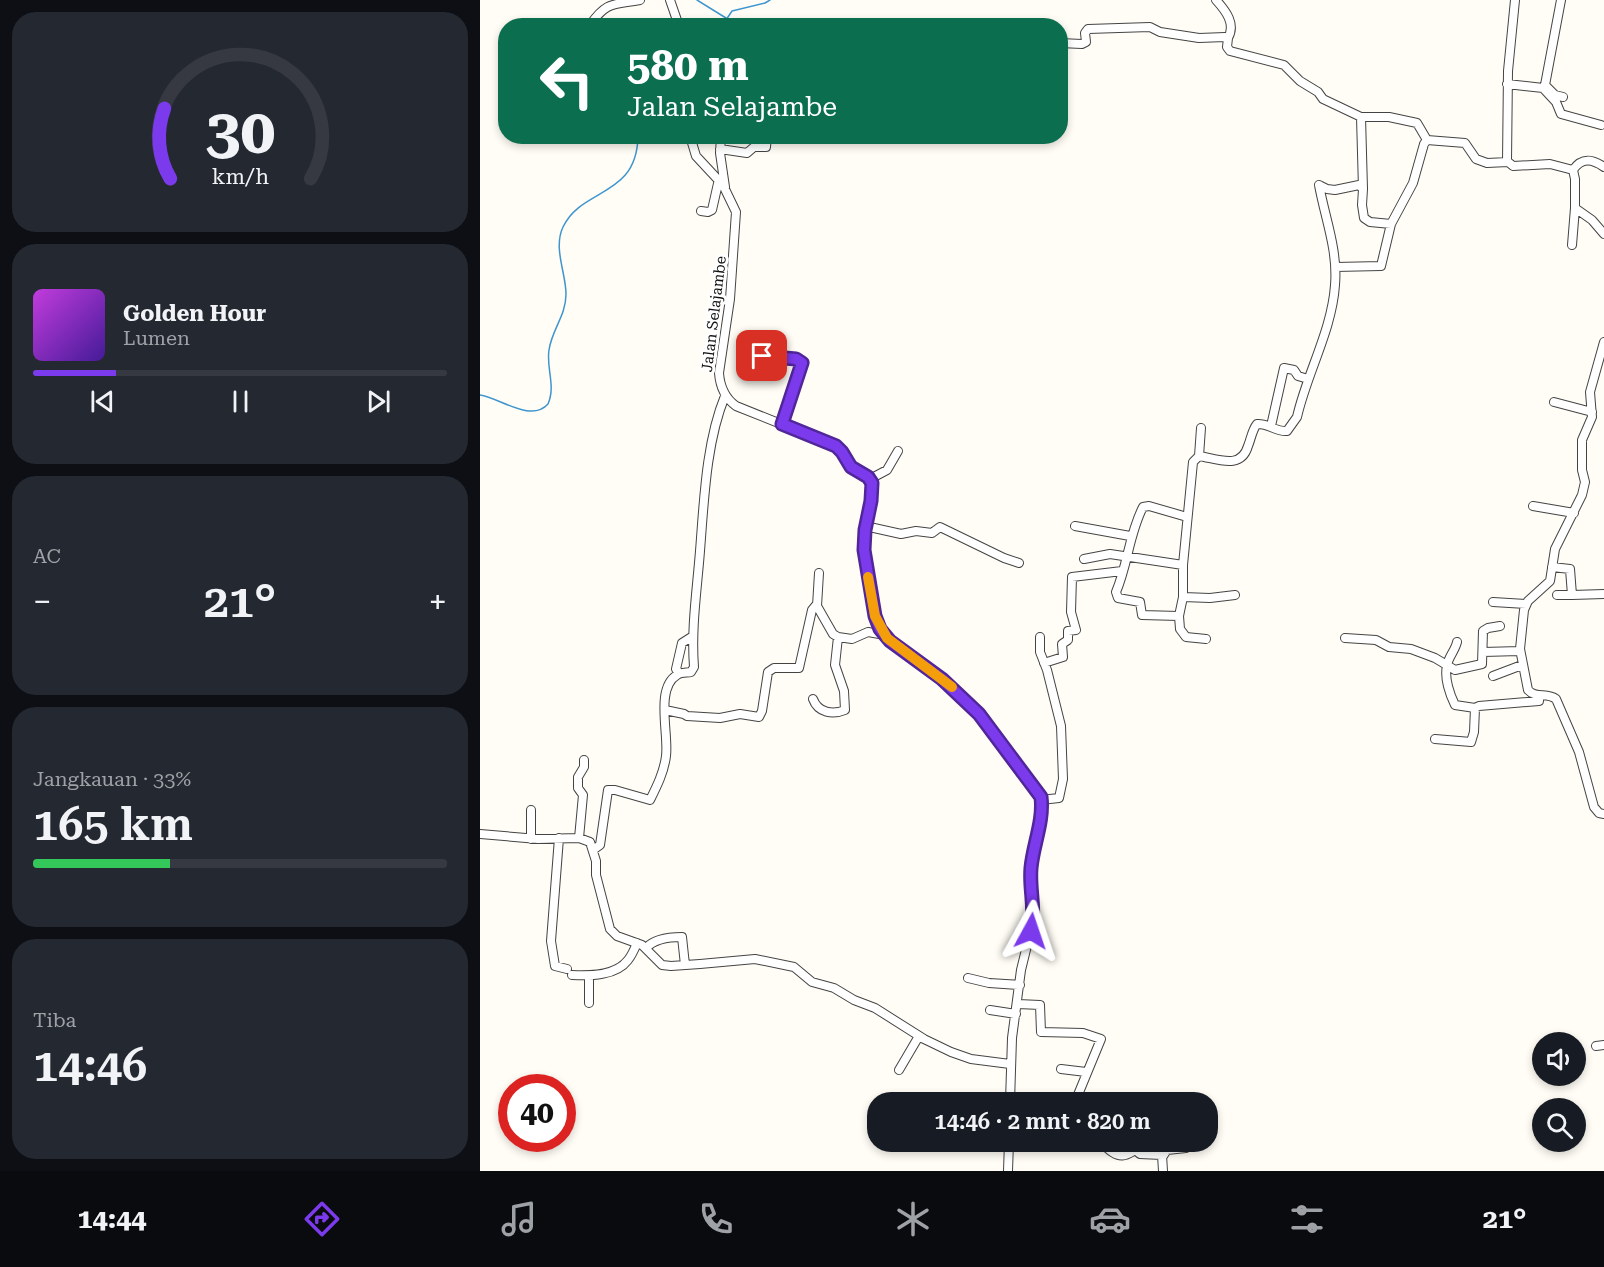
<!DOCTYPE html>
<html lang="id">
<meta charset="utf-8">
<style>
:root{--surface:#171b24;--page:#242831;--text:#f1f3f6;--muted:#9ea1a6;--line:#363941;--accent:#7c3aed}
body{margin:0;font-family:"Roboto Serif",serif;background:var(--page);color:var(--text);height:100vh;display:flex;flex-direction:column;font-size:22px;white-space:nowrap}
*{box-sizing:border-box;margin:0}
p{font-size:20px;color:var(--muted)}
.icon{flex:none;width:33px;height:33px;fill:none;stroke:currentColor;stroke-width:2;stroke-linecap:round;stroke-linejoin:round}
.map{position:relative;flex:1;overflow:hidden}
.side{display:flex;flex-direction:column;gap:12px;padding:12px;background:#0d0f14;width:480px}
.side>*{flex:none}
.banner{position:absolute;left:18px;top:18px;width:570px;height:126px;border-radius:24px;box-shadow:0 3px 9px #0003;background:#0b6e4f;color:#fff;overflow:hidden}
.buttons{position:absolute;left:1052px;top:1032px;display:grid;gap:12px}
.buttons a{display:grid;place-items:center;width:54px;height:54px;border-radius:50%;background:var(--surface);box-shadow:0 3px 9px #0003;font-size:30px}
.speed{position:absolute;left:18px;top:1074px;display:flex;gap:12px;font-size:30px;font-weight:700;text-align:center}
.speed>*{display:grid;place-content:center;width:78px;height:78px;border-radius:50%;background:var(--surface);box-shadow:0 3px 9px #0003;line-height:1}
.speed .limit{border:9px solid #d22;background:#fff;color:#111}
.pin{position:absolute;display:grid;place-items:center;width:51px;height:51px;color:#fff;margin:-26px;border-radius:12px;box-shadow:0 3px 9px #0006}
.me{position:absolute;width:66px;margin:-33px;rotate:5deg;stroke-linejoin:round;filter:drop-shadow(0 0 4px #0008)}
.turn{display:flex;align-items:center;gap:21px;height:126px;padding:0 30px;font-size:27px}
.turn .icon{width:78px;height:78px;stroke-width:2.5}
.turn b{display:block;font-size:42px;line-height:51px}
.big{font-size:45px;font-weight:600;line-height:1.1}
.side .card{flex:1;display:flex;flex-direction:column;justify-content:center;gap:9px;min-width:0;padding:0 21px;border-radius:24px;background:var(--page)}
.side .dial{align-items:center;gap:0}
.dial svg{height:156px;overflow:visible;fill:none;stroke:var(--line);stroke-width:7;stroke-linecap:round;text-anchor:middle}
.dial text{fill:var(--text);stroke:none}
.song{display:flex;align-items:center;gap:18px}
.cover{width:72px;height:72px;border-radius:9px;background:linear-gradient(135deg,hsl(290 70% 55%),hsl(260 70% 35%))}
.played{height:6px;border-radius:3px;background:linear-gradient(90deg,var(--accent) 20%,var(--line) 20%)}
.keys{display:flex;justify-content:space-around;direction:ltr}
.heat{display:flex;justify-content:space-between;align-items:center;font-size:33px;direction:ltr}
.charge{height:9px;border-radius:4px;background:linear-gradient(90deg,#34c759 33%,var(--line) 0)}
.trip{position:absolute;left:387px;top:1092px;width:351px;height:60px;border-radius:24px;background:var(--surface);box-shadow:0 3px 9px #0003;font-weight:600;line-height:60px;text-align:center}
.menu{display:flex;height:96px;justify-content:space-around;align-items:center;background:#090b0e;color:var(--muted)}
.menu .icon{width:42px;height:42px}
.menu .on{color:var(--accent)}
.menu b{font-size:27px;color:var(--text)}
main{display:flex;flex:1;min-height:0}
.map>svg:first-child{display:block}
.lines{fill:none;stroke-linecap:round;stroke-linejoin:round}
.stream{stroke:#3f96cf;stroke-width:1.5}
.minor-casing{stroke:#444;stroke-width:10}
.minor{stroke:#fff;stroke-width:8}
.route-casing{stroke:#51269a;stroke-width:15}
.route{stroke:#7c3aed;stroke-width:10}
.slow{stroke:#f59e0b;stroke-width:10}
.labels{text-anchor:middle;stroke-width:6;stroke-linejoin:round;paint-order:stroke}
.street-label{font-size:15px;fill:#111;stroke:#fff}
</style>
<main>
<section class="side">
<div class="card dial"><svg viewBox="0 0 100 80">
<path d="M14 69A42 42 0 1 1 86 69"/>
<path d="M14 69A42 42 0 0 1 11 33" stroke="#7c3aed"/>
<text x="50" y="56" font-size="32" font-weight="700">30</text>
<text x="50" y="72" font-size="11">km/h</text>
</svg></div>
<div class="card">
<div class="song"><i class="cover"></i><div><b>Golden Hour</b><p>Lumen</p></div></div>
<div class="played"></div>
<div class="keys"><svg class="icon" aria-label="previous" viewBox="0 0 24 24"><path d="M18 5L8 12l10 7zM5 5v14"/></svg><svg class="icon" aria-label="pause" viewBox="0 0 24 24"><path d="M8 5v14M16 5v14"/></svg><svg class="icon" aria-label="next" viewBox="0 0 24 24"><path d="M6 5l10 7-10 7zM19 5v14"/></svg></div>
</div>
<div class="card"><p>AC</p>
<div class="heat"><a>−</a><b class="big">21°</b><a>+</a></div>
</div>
<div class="card"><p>Jangkauan · 33%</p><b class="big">165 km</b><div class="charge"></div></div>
<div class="card"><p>Tiba</p><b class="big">14:46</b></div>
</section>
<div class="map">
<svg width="1124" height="1171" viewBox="0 0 1124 1171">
<rect width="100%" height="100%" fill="#fffdf5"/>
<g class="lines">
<path class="stream" d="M217,0L246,18
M242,26L252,11L285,3L290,0
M0,395C20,398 51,423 68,404C76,386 66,368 69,350C72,329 86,316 86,294C86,273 73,248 83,227C102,187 157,198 158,136"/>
<g class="minor-casing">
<path id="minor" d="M190,0L199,26
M736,0C746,11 756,24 748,38
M1035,0L1028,71L1027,161L1033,166L1070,164L1093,170L1095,179V208L1112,220L1124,234
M1081,0L1065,85L1075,95L1083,97
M110,25C127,1 133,5 160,0
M580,43L602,44L606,42L605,33L608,29L670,27L680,32L719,38L745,37L748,38L747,47L750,51L804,65L820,81L838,92L843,99L881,117H909L937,123L947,140
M1027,84L1063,88L1076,102L1081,114L1121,125
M881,117L883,189
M210,136L216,156L243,185L256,212L250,299L239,373C240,387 245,398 256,406L356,446L362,452L371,467L390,479L392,486L391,500L385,529L384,550L395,616L400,629L410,641L462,679L499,714L561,797L562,808L551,869L554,917L541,970L532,1038L530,1102
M241,136L240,153L245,187
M947,140L985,143L996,159L1007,163L1028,162
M240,149L267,153L274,147H286L287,136
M1093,170C1102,157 1112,159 1124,167
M839,185L847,189L855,190L879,185L883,189L882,205L884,218L890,222L911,224
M221,211L228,212L232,210L239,179
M1092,245L1095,208
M855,267L901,266L911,224L933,183L944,144L947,140
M1124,342L1110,392L1112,417L1102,440V470L1105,482L1102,495L1075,549L1070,581L1048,601L1044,610L1040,649L1048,690C1056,699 1067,692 1076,699L1099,752L1114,807L1119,813L1124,814
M279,356L316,359L322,363L302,424
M1074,402L1112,412
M791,426L804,368L814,370L818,376L828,379
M719,456L721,428
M390,479L407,470L418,451
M1053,506L1094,513
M385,526L421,534L436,531L452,533L460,527L524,558L539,563
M595,526L650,536
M604,559L630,554L703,565
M1072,567L1090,569L1092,595L1124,594
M339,573L337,606L353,634L358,637L372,639L388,632L405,635
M1077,595H1092
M703,597L730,598L755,595
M1013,602L1046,604
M699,616L662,615L660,602L638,598L636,592C648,564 649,534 663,507L669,506L707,517
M560,637V652L567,670L581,726L583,779L579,798L561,800
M865,638L896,640L909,647L931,649L955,658L975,670L1002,664L1003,631L1008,628L1020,626
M726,639L706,637L700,629L699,616L703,597V565L713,462L719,456C738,459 761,470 768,446C771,439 772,430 777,424C788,423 796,432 807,431L817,417C827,373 852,330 855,285C858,250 845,218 839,185
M977,642C975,651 968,657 967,666C964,678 970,695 975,705L995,708
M1003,652L1040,651
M564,663L583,657L582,644L588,640V631L596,630L591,612L592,577L642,571
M199,673L196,669L202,643L213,636
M1013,676L1042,665
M333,699C338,713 353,715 365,710L364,691L355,665L358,637
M185,710L204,714L207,716L240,718L260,714L279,717L282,711L288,672L294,668H319L332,610L337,604
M955,739L991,742L994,732L995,708L999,706L1059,701V695
M51,810V839
M0,834L58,839L99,838L110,842L116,861V875L130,929L137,936L162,945L182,965L191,966L220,964L275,959L314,967L332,982L354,988L374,1000L395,1008L444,1039L471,1052L491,1059L530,1064
M79,838L71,941L75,966L87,969
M99,838L103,795L98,788V777L104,767V760
M113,850L120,845L128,790H135L170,800C177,786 184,772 186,756C189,734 175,688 197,675C201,672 207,673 211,672L214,667C211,628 217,590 220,551C224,501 226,442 245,396
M166,948C174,939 190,937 202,937L205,965
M92,975C110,976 136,976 148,960C152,955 155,948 157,943
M109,976V1003
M488,978L509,983L540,985
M538,1004L560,1005L561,1032L603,1033L621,1039L595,1102
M510,1010L536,1014
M1116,1046L1124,1045
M581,1069L606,1072
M419,1070L439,1036
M621,1142C639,1161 645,1159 665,1142
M655,1150L660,1154L682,1155L683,1171
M683,1156L687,1150L706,1148L714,1142
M528,1171L529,1142"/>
</g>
<use href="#minor" class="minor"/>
</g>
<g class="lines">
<g class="route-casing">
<path id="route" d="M282,356L316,359L322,363L302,424L356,446L362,452L371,467L388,477L392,483L391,501L385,530L384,550L395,616L400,629L410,641L462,679L499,714L561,797C564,821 553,845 551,868C549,890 556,908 551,931"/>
</g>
<use href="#route" class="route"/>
<path class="slow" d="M388,577L395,616L407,638L472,687"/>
</g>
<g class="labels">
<g class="street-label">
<text transform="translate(234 314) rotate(-83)" y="5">Jalan Selajambe</text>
</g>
</g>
</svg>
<div class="buttons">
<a><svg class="icon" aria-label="sound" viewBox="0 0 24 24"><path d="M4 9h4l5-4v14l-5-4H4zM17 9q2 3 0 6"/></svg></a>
<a><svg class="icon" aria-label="search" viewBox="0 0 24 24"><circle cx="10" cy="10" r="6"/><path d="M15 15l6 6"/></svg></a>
</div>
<div class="speed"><div class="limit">40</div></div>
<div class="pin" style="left:282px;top:356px;background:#d93025"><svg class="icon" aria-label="arrive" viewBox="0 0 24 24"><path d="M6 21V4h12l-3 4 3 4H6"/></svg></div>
<svg class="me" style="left:551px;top:931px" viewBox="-20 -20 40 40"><path d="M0-17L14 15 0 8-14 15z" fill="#7c3aed" stroke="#fff" stroke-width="4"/></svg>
<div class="trip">14:46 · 2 mnt · 820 m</div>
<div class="banner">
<div class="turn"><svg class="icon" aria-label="left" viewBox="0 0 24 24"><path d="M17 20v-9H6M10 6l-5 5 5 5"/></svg><div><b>580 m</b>Jalan Selajambe</div></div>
</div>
</div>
</main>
<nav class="menu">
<b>14:44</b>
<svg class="icon on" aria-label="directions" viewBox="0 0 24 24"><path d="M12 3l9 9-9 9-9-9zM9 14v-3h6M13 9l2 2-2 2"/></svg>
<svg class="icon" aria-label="music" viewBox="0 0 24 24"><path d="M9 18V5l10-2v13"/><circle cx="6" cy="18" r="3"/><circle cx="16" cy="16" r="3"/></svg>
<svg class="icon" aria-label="phone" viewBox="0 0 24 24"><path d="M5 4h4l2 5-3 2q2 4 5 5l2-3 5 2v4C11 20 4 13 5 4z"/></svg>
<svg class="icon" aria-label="climate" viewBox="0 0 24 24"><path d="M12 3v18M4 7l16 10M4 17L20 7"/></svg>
<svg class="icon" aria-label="car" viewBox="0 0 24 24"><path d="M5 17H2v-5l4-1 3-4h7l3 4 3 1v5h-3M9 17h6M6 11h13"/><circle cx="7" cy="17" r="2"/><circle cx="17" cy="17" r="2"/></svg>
<svg class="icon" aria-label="filters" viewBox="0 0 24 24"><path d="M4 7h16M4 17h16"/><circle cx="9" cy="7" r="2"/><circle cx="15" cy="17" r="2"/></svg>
<b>21°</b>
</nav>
